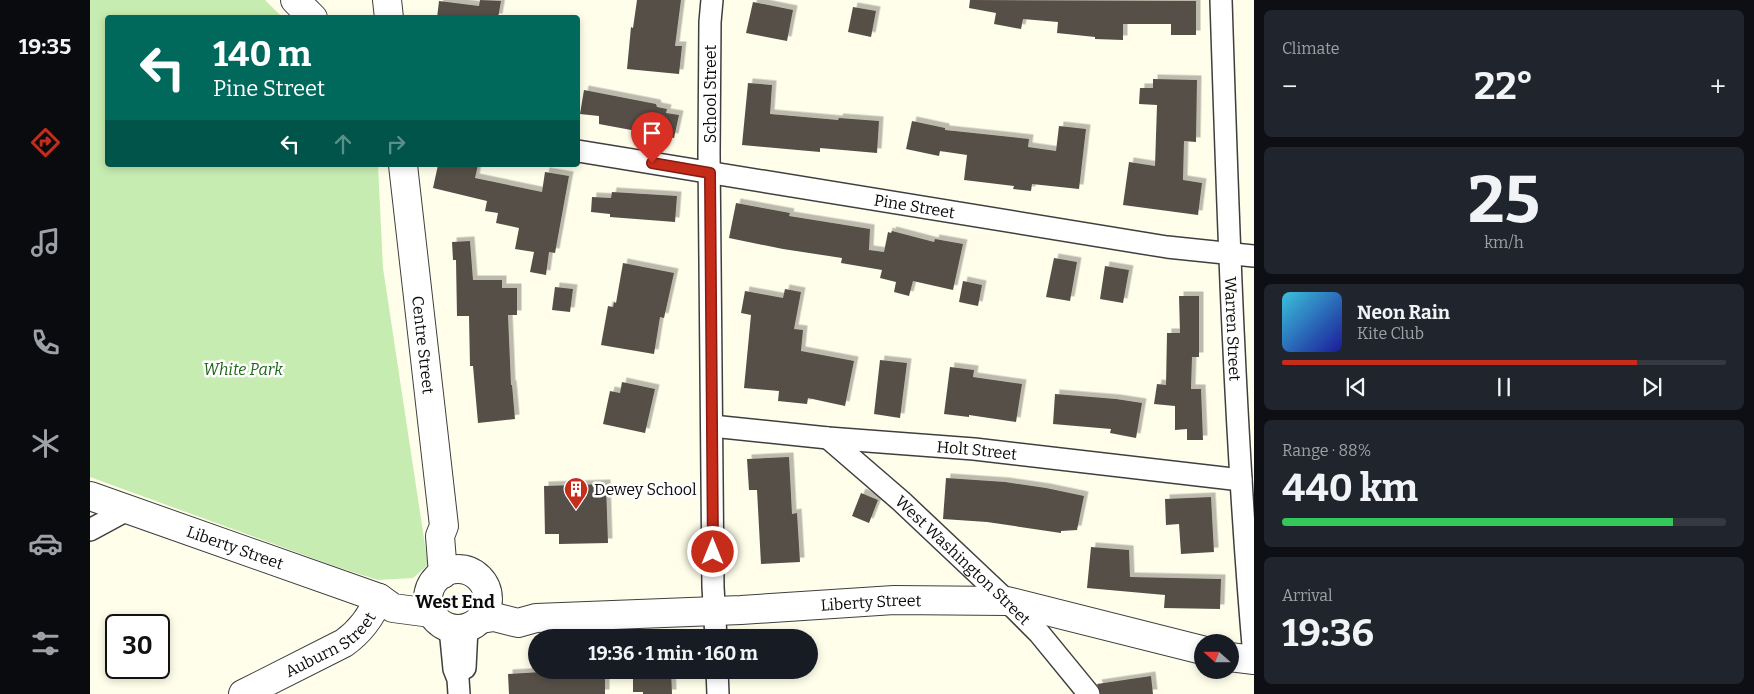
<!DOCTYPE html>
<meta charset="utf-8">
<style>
:root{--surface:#171b24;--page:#20242c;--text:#f1f3f6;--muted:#9ea1a6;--line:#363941;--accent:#c62c1a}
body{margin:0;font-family:Bitter,serif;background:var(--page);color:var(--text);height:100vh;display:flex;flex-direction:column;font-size:19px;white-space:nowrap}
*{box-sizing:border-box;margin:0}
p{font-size:16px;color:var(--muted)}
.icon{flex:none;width:28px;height:28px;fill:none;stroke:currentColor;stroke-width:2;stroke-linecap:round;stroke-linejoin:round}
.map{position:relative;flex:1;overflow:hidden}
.sheet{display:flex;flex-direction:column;gap:10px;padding:10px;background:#0d0f14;width:500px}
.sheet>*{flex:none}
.hud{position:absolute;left:15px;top:15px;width:475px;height:152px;border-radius:5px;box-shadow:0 2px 8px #0003;background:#00695c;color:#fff;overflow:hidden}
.needle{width:32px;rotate:291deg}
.tools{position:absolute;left:1104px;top:634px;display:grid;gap:10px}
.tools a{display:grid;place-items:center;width:45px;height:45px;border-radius:50%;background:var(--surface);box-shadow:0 2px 8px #0003;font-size:25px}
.speed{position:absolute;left:15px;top:614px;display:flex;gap:10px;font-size:25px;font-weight:700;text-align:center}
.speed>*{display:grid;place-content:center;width:65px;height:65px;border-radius:50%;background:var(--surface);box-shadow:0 2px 8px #0003;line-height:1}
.speed .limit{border:2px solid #111;border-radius:8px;background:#fff;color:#111}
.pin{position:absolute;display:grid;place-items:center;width:42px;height:42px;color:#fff;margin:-51px -21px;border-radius:50% 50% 50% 0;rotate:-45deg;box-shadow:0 0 5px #0007}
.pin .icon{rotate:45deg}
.me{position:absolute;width:55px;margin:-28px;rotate:0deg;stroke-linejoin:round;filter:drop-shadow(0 0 4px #0008)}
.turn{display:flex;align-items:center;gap:18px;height:105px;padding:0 25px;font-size:22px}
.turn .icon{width:65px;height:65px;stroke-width:2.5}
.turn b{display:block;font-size:35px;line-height:42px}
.lanes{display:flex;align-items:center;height:48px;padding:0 25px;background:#0003;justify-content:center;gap:25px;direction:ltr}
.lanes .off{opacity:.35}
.big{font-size:38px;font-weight:700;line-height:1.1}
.sheet .card{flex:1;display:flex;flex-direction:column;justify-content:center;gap:8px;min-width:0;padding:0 18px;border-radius:8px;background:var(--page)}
.sheet .dial{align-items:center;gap:0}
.dial b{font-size:65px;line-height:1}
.song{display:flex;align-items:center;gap:15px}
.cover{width:60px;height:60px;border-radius:8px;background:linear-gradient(135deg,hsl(190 70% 55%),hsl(240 70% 35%))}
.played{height:5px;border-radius:2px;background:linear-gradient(90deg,var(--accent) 80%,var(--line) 80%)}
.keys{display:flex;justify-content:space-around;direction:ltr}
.heat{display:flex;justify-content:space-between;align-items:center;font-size:28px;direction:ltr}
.charge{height:8px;border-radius:4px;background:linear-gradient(90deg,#34c759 88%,var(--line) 0)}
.trip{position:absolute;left:438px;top:629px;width:290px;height:50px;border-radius:25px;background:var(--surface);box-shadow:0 2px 8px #0003;font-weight:700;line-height:50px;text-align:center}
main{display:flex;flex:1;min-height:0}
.tab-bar{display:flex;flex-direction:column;width:90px;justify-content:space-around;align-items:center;background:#090b0e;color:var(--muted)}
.tab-bar .icon{width:35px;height:35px}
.tab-bar .selected{color:var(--accent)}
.tab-bar b{font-size:22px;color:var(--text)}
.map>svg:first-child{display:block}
.green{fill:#c7ecb1}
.building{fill:#554f47;filter:url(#shadow)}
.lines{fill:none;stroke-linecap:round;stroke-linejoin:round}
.minor-casing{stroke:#3f3f3f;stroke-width:24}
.tertiary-casing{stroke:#3f3f3f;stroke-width:30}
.minor{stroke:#fff;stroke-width:21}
.tertiary{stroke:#fff;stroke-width:28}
.route-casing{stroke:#811d11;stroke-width:12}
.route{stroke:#c62c1a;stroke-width:9}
.labels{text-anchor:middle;stroke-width:5;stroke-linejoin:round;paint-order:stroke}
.street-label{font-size:16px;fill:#0c0c0c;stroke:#fff}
.park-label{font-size:16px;font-style:italic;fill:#1c6818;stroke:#fff}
.poi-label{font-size:16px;fill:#0c0c0c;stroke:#fff;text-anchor:start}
.neighbourhood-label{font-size:18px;font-weight:bold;fill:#0c0c0c;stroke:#fff}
</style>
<main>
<nav class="tab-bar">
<b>19:35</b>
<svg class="icon selected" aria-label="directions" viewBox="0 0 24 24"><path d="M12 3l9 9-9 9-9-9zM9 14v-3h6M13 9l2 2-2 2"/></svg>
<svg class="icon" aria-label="music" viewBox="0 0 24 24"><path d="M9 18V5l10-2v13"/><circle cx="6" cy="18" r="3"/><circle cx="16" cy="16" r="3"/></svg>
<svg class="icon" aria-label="phone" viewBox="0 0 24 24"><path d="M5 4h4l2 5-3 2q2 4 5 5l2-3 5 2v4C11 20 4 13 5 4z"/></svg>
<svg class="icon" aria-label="climate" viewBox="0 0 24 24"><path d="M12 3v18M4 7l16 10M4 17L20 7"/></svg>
<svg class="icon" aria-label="car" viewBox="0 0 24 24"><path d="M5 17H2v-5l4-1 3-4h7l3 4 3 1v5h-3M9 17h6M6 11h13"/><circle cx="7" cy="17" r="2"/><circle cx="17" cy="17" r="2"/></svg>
<svg class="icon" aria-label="filters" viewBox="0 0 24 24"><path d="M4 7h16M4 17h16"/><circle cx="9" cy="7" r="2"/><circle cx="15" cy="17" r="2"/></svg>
</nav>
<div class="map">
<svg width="1164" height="694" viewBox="0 0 1164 694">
<defs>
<filter id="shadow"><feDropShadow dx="4.5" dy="-4.5" stdDeviation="0" flood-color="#0004"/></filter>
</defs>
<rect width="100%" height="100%" fill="#fffeea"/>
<path class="green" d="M0,0H175L192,17L18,18V165H288L293,268L338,565L323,578L288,580L244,566L0,477Z"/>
<path class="building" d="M390,0L411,1L408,18H347L349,1L389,6Z
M547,0H591L585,46H592L589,74L537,69L541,27L543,28Z
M880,0L1106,1V35H1081V24H1033V40L1005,39V37L967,33L968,22L933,19L931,29L904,24L906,13L879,8Z
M663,2L703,10L697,41L656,33Z
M763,7L786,11L781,37L758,32Z
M1063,79L1107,80L1106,142L1094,141L1093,180L1112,183L1108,215L1033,205L1039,162L1065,166L1067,105L1049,104L1050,88H1063Z
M658,83L682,85L680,114L748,120L749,118L789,121L787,153L730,148V152L652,145Z
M494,90L566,104L567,107L577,109L576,113L589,115L584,138L509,124V116L490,114Z
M822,121L855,128V130L939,139L938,147L966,151L969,126L996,129L989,189L942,184L941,191L923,189L924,186L874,180L877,155L850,151L849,156L816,149Z
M348,165H388L385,178L452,192L455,172L479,176L465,253L459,252L456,275L440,272L444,252L425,249L429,228L406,223L408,213L395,211L397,201L343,188Z
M522,192L587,196L585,222L520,217V214L501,212L502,197L521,198Z
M646,203L700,213L699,216L780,229L779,250L794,252L798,232L801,233L802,231L844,242L845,239L873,244L863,290L823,281L819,296L804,292L806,282L790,278L792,270L751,263L752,258L693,249L639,238Z
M380,241L383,280H412V288H427V315H418L421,385H422L425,419L388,423L383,366H380L379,316H367L366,260H363L362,242Z
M964,258L987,262L980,301L956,297Z
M533,263L584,273L574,318L570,317L564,354L511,345L518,306L523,307L524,302L526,303Z
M1015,266L1039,270L1033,303L1010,299Z
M873,281L892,285L888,306L869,302Z
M465,287L483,289L480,312L462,310Z
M695,289L711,292L704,329L713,330L711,351L764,361L755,406L718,398L717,404L688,401L689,391L654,388L661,315L651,313L655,291L693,298Z
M1089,296H1109V357H1102L1101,389H1111L1113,440H1097V429L1085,430V406L1064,404L1067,384L1076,385L1077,333H1090Z
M790,360L817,363L810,418L784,414Z
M860,367L884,370L883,377L932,384L926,422L879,415V417L854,414Z
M532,382L565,389L555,433L513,424L520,391L530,393Z
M965,394L1026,399L1052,403L1046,438L1020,433L1021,429L963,424Z
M699,457L702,514L707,513L710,562L671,564L667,490H659L657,459Z
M856,478L915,482L956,488L994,496L987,530L971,531V533L897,522L853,519Z
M516,484L518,543L469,544V534H455L454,486Z
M771,493L788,500L779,523L762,516Z
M1121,497L1124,552L1091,554L1089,524L1076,525L1075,499Z
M1001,547L1039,550L1040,577L1131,579L1130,609L1074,608L1075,595L997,588Z
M485,670H515V694H419L418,674Z
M543,670H581L582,694H553V692H543Z
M1061,676L1063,694H1011L1007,684Z"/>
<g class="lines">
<g class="minor-casing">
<g id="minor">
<path d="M622,0L620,22L619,153L623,587L626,638"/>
<path id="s1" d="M1131,0C1138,219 1145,439 1164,657"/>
<path id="s2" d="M488,151L1077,247L1164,256"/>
<path id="s3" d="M622,426L738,438L884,449L1151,480"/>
<path id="s4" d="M738,438L811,501L917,601L949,633L999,694"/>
<path d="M0,530L37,510"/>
<path d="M360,628L364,669L368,679L369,694"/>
<path d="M375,668L377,628"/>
<path d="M627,670L628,694"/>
</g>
</g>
<g class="tertiary-casing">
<g id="tertiary">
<path d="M205,0L223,18"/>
<path d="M297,0L299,18"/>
<path id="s5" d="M313,165L354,526L350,536L353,574"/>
<path id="s6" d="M0,496L289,598L303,608L341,613"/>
<circle cx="368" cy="599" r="30"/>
<path id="s7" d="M391,619L404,617L428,623L446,618L651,610L804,600L917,601L1112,650"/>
<path d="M1140,657L1164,660"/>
<path id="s8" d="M153,694L254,643C271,631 281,617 289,598"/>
</g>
</g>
<use href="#minor" class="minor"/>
<use href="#tertiary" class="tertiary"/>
</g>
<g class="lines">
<g class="route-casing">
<path id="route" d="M562,163L620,173L623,552"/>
</g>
<use href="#route" class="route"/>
</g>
<defs>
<g id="building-pin" transform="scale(1.25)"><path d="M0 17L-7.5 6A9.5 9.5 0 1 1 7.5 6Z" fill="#c62c1a" stroke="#fff"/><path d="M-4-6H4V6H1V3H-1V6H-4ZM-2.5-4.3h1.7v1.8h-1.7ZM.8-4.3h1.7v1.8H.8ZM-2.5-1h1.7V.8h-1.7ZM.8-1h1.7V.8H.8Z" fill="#fff"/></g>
</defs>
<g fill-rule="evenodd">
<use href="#building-pin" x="486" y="489"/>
</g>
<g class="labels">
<g class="street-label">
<text transform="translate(620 94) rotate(-90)" y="6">School Street</text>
<text dy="6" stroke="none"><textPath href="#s2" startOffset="341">Pine Street</textPath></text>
<text dy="6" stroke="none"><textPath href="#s1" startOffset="329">Warren Street</textPath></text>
<text dy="6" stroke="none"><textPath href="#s5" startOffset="181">Centre Street</textPath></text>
<text dy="6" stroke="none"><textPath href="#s3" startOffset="266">Holt Street</textPath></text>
<text dy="6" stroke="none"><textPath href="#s6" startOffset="154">Liberty Street</textPath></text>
<text dy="6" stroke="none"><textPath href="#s4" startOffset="182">West Washington Street</textPath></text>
<text dy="6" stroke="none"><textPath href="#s7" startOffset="392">Liberty Street</textPath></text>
<text dy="6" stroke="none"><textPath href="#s8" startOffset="101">Auburn Street</textPath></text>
</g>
<g class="park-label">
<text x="153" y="375">White Park</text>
</g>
<g class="poi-label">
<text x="504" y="495">Dewey School</text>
</g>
<g class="neighbourhood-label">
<text x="365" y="608">West End</text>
</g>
</g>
</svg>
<div class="tools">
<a><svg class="needle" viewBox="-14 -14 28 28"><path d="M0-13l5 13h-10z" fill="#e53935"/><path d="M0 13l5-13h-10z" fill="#9ea1a6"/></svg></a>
</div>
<div class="speed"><div class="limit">30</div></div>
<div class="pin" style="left:562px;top:163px;background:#d93025"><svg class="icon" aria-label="arrive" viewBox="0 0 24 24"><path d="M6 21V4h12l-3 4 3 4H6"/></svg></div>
<svg class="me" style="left:623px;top:552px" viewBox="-20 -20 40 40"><circle r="17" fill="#c62c1a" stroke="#fff" stroke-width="3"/><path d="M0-11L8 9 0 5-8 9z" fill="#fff"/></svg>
<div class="trip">19:36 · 1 min · 160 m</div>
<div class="hud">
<div class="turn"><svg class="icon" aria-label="left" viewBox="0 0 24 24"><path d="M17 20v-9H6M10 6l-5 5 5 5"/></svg><div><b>140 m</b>Pine Street</div></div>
<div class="lanes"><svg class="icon" aria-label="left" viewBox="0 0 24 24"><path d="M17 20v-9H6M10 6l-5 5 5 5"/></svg><svg class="icon off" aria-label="ahead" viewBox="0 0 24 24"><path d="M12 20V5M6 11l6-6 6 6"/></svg><svg class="icon off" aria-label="right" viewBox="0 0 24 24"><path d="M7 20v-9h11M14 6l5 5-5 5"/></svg></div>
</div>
</div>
<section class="sheet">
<div class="card"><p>Climate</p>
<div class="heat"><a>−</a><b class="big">22°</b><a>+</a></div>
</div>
<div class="card dial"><b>25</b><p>km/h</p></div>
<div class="card">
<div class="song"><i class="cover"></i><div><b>Neon Rain</b><p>Kite Club</p></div></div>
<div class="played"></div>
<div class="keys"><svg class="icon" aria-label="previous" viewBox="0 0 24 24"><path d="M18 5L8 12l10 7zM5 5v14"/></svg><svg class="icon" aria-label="pause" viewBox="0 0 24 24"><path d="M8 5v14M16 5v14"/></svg><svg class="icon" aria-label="next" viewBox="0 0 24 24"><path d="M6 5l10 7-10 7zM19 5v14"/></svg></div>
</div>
<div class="card"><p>Range · 88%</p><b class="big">440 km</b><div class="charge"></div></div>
<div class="card"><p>Arrival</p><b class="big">19:36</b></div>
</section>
</main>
